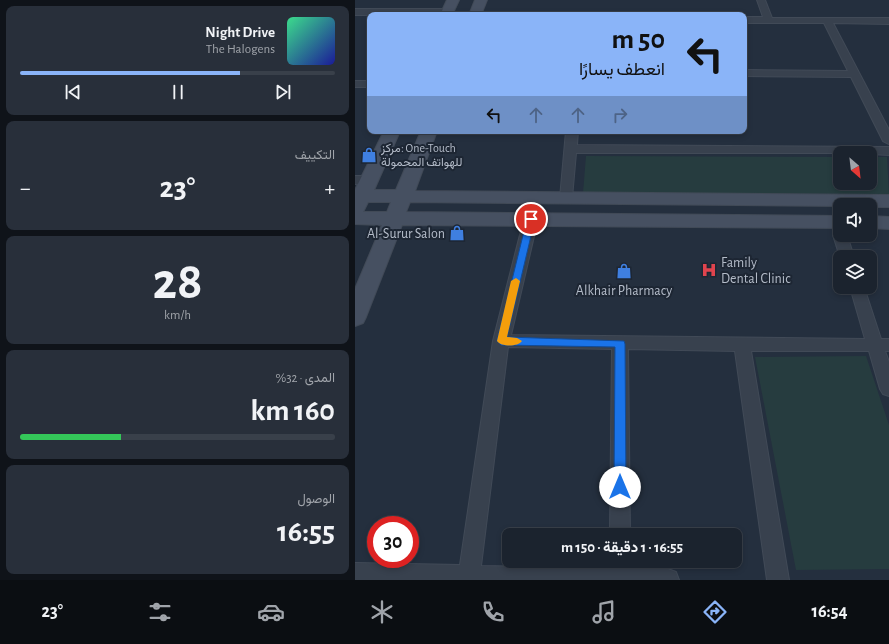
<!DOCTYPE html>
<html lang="ar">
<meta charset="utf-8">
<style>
:root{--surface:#1b232e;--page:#282f3a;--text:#f1f3f6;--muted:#a0a4aa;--line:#39404a;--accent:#8ab4f8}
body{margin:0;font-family:"Alegreya Sans",Vazirmatn,sans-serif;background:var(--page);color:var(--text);direction:rtl;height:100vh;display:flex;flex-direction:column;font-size:15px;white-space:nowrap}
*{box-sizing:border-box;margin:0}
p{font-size:13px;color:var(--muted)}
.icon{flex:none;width:22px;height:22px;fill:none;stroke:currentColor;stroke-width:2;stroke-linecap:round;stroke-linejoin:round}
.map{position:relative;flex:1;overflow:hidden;direction:ltr}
.panel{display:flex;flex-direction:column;gap:6px;padding:6px;background:#0f1319;width:355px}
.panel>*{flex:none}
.guide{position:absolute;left:12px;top:12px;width:380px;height:122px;border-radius:8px;box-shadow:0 2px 6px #0003,0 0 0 1px var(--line);direction:rtl;background:#8ab4f8;color:#111;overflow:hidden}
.needle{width:26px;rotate:152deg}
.tools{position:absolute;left:478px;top:146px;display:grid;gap:8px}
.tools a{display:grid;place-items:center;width:44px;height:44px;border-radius:8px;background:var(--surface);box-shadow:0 2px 6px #0003,0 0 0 1px var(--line);font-size:20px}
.speed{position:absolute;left:12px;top:516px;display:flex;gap:8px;font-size:20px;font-weight:700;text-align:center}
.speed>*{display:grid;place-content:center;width:52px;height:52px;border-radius:50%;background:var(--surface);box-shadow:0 2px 6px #0003,0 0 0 1px var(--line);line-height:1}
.speed .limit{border:6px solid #d22;background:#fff;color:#111}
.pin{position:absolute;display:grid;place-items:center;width:34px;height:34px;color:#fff;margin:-17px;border:2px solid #fff;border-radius:50%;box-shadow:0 1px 4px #0007}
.me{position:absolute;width:44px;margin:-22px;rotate:0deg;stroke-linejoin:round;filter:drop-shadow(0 0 3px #0008)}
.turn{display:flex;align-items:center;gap:14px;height:84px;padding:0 16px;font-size:18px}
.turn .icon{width:52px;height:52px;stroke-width:2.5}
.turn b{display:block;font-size:28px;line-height:34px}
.lanes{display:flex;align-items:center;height:38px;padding:0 16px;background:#0003;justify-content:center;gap:20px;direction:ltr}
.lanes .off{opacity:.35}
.big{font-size:30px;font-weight:700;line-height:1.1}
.panel .card{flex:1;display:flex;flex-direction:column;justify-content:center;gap:6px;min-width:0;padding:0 14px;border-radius:8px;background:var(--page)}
.panel .dial{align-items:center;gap:0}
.dial b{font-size:52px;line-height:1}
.song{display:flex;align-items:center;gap:12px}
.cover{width:48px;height:48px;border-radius:6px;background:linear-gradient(135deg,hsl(150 70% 55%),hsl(240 70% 35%))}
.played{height:4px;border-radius:2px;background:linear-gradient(90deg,var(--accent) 70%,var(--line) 70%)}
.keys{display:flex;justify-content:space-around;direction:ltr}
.heat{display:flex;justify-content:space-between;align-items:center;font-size:22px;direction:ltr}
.charge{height:6px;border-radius:3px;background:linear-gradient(90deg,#34c759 32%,var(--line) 0)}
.trip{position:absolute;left:147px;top:528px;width:240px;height:40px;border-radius:8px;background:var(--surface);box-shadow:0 2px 6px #0003,0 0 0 1px var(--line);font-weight:700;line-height:40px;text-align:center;direction:rtl}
.menu{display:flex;height:64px;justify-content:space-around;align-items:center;background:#0b0e12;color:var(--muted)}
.menu .icon{width:28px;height:28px}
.menu .on{color:var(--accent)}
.menu b{font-size:18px;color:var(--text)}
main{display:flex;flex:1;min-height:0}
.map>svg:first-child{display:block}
.green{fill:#263c3f}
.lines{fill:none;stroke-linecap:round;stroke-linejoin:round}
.street-casing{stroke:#414a57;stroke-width:2}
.secondary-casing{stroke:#414a57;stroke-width:2}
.street{fill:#38414e;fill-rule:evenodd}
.secondary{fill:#465061;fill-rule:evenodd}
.route{fill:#1a73e8;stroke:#114b97}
.slow{fill:#f59e0b}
.labels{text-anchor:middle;stroke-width:4;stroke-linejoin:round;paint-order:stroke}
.far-poi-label{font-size:12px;fill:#b4bcc9;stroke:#1d2633;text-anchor:start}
.poi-label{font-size:14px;fill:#b4bcc9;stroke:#1d2633;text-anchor:end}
</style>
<main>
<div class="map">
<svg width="534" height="580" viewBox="0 0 534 580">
<rect width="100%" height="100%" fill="#242f3e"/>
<path class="green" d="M231,156L485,157V183H515V157H532L534,194L228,193Z
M511,356L534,425V569L441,570L400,357Z"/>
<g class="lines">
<g class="street-casing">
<path id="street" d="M402,0H410L417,18H534V24L478,23L534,130V144L528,141L496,77L389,76V70L493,71L469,23H389V17H408Z
M0,9H93L97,12L93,15H0Z
M0,81H15V87H0Z
M211,131H223L222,145L534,147V155L515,154V153H221L217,198L216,201H206L205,198Z
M0,176H14L20,180L14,184H0Z
M176,215L181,216L183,219L156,335L510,339L495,287H509L526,339H534V351H530L534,362V396L528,394L525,389L514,351H396L434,580H412L380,351L273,349L275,535H255L257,349L153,347L126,566L253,568V561H275V569H313L321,572L324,580H0V563L105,565L138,341L169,219L171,216Z
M485,230V235H492L499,257H485L478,235L480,232Z"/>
</g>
<g class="secondary-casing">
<path id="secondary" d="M92,0H104L97,15H85Z
M120,0H132L126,15H114Z
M29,131H45L19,190H41L66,131H82L60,191L534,195V207H515V205H485V206L55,202L51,212L485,216V228L47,225L11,317L8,323L0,326V289L27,225L0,224V190ZM13,202H36L32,212H8Z
M515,216L534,217V229L515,228Z"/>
</g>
<use href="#street" class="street"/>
<use href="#secondary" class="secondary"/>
</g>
<path class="route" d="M176,217L180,219L152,337L269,341L270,344L271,487L269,491L265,493L261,491L259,487L260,347L146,345L142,341L172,219Z"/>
<path class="slow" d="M161,278L165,281L152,337L162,338L167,341C163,347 146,347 142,341L156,281Z"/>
<defs>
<g id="shop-bare" transform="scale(1.2)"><path d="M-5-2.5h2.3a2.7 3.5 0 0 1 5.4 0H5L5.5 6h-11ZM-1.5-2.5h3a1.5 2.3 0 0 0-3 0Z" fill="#3f7fe0" stroke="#1d2633" stroke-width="2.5" paint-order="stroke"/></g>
<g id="hospital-bare" transform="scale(1.2)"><path d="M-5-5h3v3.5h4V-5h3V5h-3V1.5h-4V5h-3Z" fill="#e0444e" stroke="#1d2633" stroke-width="2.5" paint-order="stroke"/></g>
</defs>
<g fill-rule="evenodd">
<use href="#shop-bare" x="14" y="155"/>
<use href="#shop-bare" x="102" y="233"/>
<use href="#hospital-bare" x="354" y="270"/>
<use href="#shop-bare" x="269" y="271"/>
</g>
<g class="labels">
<g class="far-poi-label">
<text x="26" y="152">مركز: One-Touch<tspan x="26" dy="14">للهواتف المحمولة</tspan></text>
</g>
<g class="poi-label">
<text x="90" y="238">Al-Surur Salon</text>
<text x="366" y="267" text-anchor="start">Family<tspan x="366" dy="16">Dental Clinic</tspan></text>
<text x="269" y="295" text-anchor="middle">Alkhair Pharmacy</text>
</g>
</g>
</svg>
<div class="tools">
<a><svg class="needle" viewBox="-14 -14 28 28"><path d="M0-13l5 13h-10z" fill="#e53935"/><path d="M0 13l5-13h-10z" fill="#a0a4aa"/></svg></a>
<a><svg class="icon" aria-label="sound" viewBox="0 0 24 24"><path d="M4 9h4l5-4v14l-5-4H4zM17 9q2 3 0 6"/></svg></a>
<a><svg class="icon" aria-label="layers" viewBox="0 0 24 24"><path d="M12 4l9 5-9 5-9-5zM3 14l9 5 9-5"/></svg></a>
</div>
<div class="speed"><div class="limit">30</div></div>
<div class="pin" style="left:176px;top:219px;background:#d93025"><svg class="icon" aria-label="arrive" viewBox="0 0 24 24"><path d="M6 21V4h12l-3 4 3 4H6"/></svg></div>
<svg class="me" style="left:265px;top:487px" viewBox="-20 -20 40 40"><circle r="19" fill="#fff"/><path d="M0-13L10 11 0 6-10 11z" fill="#1a73e8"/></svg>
<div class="trip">16:55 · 1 دقيقة · 150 m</div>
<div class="guide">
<div class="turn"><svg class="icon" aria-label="left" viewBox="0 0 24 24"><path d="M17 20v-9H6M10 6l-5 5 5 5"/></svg><div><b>50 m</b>انعطف يسارًا</div></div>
<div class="lanes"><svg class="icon" aria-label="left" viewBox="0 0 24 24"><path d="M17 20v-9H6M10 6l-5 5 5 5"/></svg><svg class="icon off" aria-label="ahead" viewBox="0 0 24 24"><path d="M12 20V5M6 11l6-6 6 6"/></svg><svg class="icon off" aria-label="ahead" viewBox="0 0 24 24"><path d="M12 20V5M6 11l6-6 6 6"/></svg><svg class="icon off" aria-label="right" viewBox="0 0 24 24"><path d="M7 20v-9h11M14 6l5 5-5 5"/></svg></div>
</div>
</div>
<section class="panel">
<div class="card">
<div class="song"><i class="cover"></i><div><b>Night Drive</b><p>The Halogens</p></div></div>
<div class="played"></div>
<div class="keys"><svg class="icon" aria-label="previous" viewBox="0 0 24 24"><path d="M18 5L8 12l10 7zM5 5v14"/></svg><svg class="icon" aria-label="pause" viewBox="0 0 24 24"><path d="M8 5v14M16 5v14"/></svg><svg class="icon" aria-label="next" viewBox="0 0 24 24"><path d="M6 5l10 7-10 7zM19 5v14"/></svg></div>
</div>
<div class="card"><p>التكييف</p>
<div class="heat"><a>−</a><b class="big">23°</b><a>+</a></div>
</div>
<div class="card dial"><b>28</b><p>km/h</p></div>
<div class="card"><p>المدى · 32%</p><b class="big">160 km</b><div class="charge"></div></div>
<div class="card"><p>الوصول</p><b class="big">16:55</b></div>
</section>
</main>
<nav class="menu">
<b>16:54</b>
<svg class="icon on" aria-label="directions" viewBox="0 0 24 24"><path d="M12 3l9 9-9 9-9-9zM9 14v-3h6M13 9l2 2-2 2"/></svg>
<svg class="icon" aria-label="music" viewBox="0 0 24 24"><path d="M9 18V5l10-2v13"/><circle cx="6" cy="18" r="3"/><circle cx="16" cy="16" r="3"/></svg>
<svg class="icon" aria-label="phone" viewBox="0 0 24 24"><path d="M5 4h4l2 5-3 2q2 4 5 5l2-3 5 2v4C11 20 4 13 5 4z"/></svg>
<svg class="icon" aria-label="climate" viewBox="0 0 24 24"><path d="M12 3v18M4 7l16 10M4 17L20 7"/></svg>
<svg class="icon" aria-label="car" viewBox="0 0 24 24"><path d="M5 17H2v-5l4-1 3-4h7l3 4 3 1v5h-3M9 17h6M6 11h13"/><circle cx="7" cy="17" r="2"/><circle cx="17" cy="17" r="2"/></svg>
<svg class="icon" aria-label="filters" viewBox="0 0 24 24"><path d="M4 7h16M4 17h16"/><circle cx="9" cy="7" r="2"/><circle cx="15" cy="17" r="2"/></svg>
<b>23°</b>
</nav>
